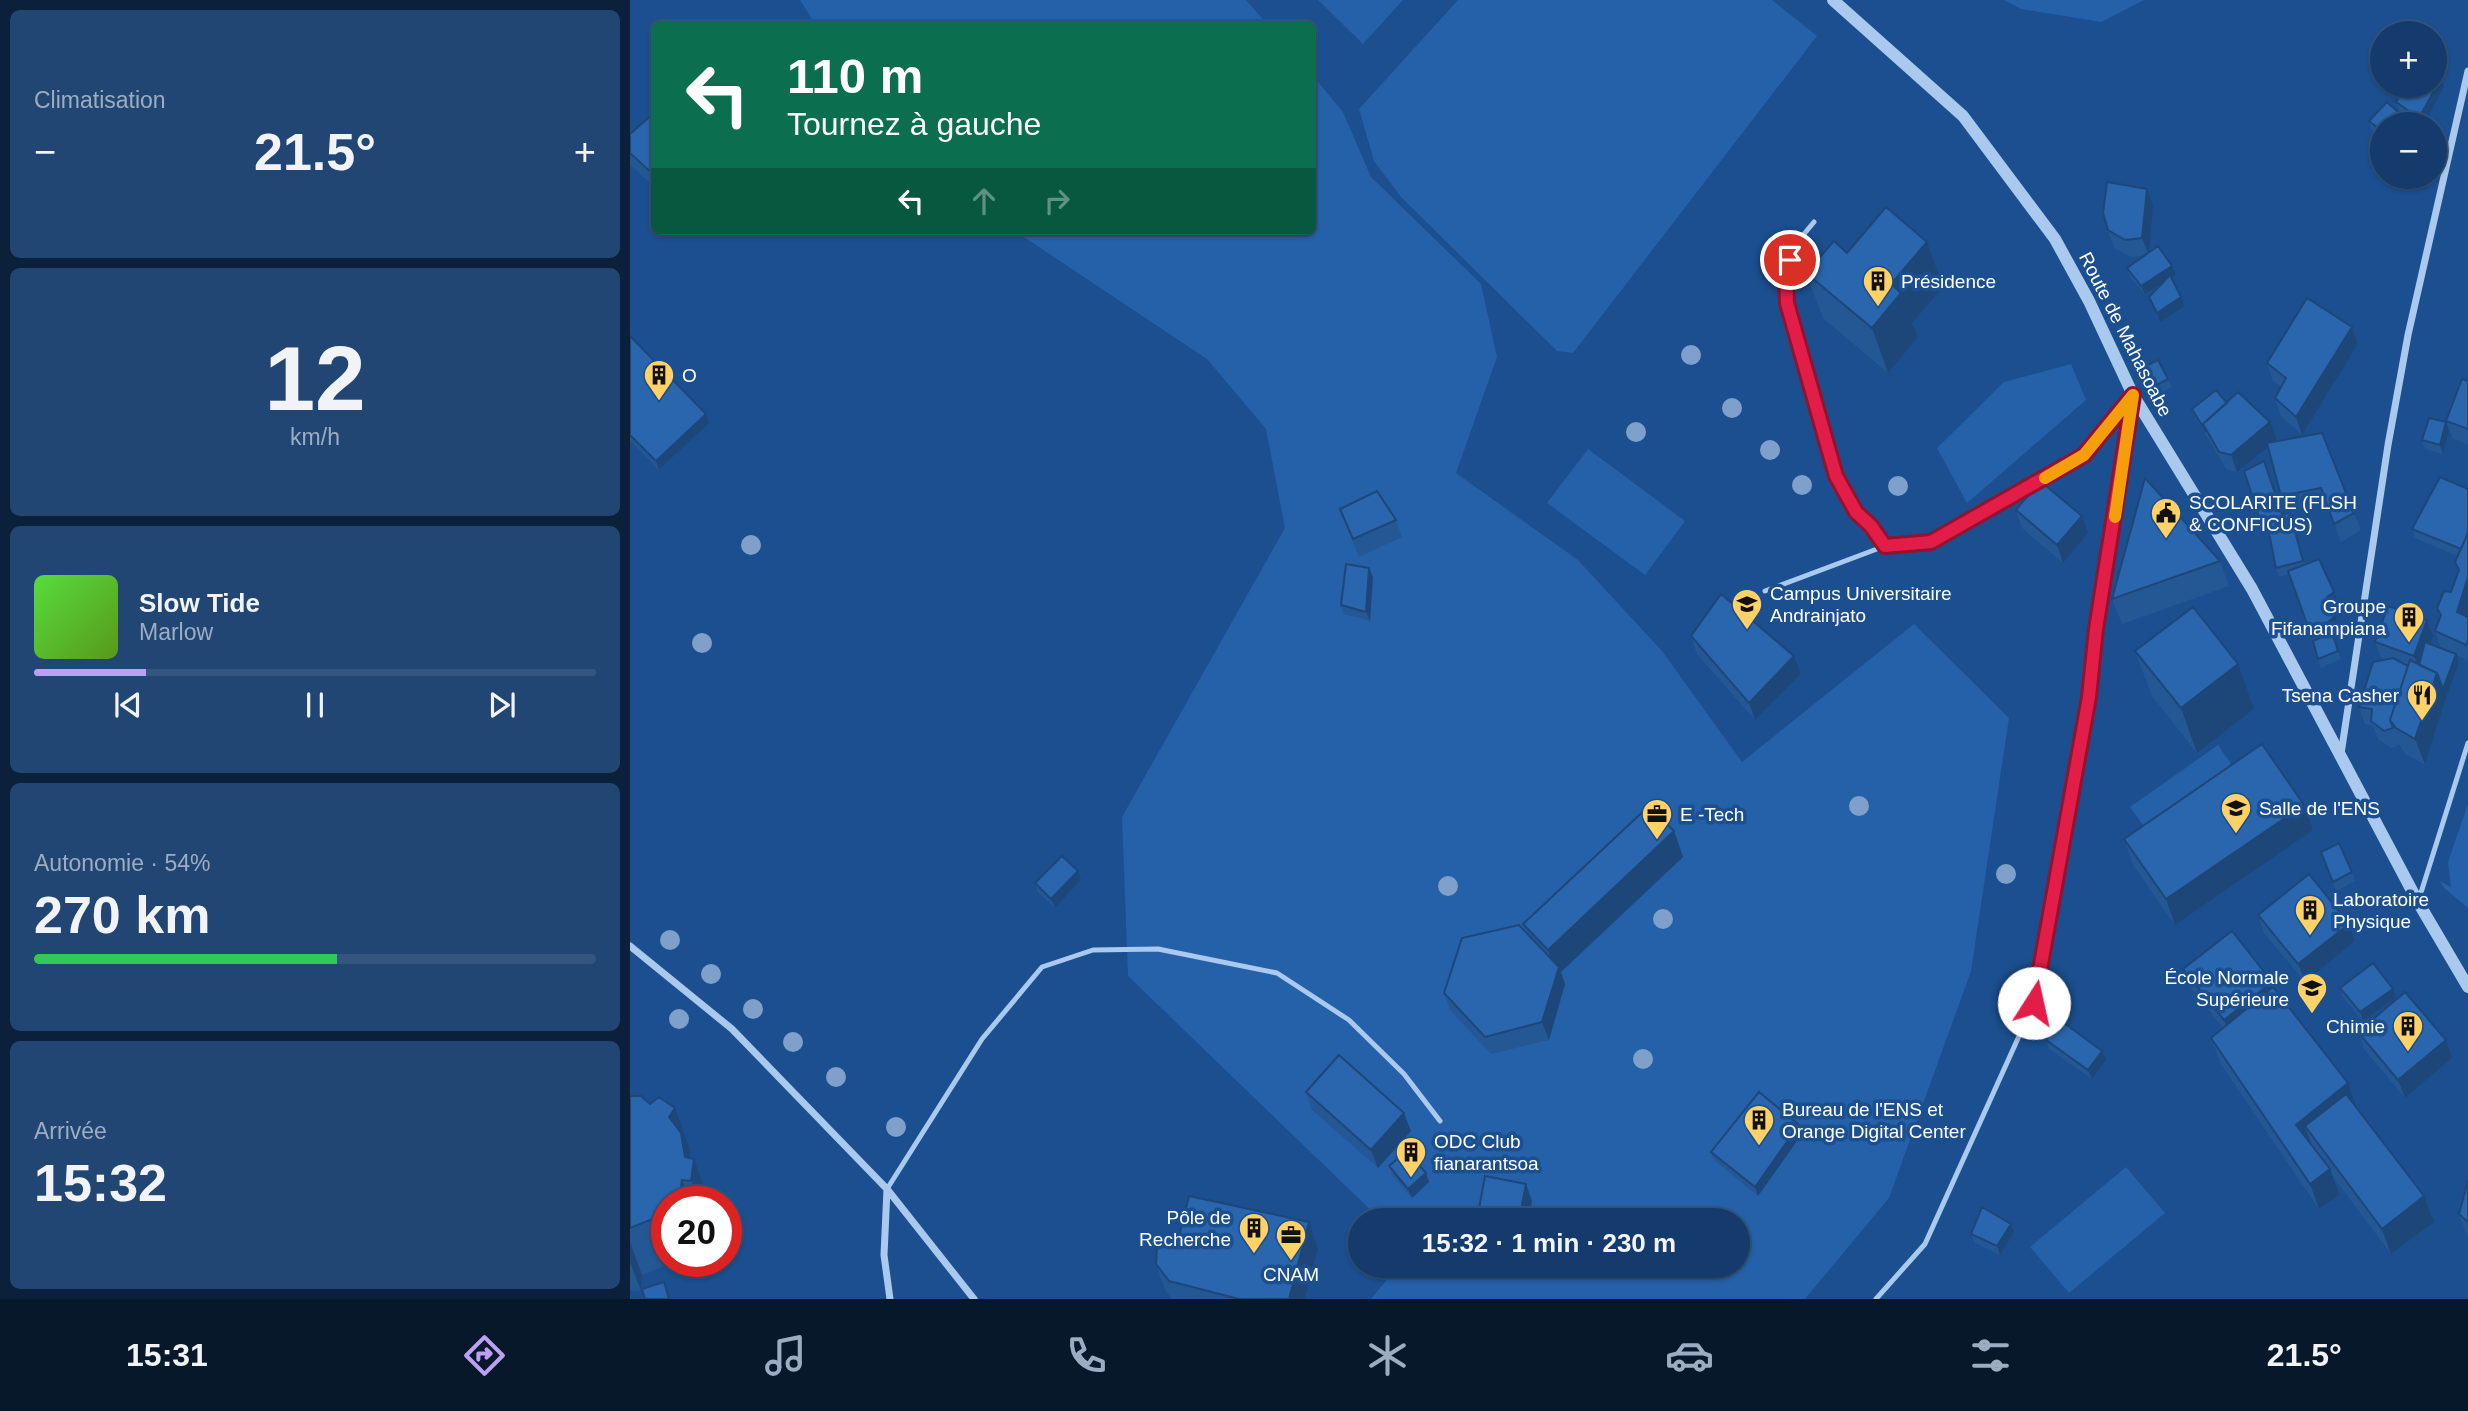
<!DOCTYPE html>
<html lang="fr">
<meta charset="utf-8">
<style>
:root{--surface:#143b6b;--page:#214673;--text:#f1f3f6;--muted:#9dadc1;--line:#33557e;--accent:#bca0f2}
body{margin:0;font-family:Helvetica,sans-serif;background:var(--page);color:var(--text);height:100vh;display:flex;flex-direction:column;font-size:26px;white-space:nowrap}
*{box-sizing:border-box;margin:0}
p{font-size:23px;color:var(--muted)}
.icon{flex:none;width:38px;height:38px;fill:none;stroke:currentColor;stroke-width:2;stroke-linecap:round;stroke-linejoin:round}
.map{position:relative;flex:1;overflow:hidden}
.side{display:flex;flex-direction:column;gap:10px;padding:10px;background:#0b203b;width:630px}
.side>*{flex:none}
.top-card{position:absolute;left:21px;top:21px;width:665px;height:214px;border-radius:10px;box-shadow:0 2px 5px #0004,0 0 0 2px var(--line);background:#0b6e4f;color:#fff;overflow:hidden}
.controls{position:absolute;left:1740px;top:21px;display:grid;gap:14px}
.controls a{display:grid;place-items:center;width:77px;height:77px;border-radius:50%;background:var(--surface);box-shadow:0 2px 5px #0004,0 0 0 2px var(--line);font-size:35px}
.speed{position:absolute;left:21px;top:1186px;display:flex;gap:14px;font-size:35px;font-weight:700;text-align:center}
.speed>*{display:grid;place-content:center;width:91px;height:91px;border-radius:50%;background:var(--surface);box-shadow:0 2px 5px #0004,0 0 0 2px var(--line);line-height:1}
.speed .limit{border:10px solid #d22;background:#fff;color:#111}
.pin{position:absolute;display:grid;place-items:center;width:60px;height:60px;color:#fff;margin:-30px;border:4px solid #fff;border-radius:50%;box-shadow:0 2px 7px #0007}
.me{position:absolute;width:77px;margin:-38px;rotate:10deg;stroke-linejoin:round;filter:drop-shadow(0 0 5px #0008)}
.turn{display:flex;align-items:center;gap:24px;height:147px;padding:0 21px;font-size:32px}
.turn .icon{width:91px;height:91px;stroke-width:2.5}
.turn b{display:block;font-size:49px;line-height:60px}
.lanes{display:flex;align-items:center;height:66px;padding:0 21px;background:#0003;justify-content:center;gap:35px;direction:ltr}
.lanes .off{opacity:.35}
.big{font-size:52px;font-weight:700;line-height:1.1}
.side .card{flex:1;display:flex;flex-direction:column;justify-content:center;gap:10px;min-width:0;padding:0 24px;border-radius:10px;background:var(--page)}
.side .dial{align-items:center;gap:0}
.dial b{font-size:91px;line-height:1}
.song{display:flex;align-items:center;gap:21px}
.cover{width:84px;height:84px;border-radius:10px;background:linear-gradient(135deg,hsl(110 70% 55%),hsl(90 70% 35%))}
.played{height:7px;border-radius:4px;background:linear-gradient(90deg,var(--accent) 20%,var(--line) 20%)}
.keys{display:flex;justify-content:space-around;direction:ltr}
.heat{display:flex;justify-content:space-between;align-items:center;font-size:38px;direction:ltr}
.charge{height:10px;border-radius:5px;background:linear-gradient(90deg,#34c759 54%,var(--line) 0)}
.trip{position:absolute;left:718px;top:1208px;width:402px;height:70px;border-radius:35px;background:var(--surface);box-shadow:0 2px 5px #0004,0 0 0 2px var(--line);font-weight:700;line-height:70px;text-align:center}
.dock{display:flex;height:112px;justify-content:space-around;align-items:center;background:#08182b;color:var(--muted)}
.dock .icon{width:49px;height:49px}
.dock .on{color:var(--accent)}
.dock b{font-size:32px;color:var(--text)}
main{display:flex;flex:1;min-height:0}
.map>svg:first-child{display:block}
.green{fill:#2461a8}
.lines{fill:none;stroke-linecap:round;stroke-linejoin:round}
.service{stroke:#a9c9ee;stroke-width:5}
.minor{stroke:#a9c9ee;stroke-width:7}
.tertiary{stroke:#a9c9ee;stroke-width:12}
.tree{fill:#7ea0ca}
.wall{fill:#245895}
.shaded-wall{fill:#1d4779}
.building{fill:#2a66ad;stroke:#1d4779;stroke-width:2}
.route-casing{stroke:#92132f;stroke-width:18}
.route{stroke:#e11d48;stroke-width:12}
.slow{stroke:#f59e0b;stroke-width:12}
.labels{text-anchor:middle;stroke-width:7;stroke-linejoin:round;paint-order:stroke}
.poi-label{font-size:19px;fill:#fff;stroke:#1b4f8f;text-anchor:start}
.street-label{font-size:19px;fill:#fff;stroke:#1b4f8f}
</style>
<main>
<section class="side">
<div class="card"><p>Climatisation</p>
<div class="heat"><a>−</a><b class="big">21.5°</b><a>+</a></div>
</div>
<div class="card dial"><b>12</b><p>km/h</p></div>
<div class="card">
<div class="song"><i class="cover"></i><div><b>Slow Tide</b><p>Marlow</p></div></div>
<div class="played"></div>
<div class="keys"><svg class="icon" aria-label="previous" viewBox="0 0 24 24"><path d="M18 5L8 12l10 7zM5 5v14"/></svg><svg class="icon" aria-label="pause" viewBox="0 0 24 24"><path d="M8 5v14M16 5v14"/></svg><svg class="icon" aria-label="next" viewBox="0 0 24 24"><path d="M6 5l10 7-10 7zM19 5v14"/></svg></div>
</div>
<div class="card"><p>Autonomie · 54%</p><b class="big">270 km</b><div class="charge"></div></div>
<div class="card"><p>Arrivée</p><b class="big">15:32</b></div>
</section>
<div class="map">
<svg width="1838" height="1299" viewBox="0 0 1838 1299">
<rect width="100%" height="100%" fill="#1b4f8f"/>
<path class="green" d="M170,0H616L637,24H185Z
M688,0H773L733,44Z
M828,0H1142L1187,36L943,353L927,351L771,197L744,161L729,109Z
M1374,0H1514L1471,22L1391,9Z
M683,76L713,112L741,177L851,284L867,357L826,473L948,560L1032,651L1112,762L1284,624L1379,718L1341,971L1259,1198L1175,1299H741L769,1265H1108V1220H751L498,976L492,817L655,528L636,429L577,359L385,231H682Z
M1441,364L1456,400L1337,503L1307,448L1374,382Z
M958,449L1055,521L1015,575L917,503Z
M1588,745L1610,777L1522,838L1500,807Z
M1838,804V908L1813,887L1810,881L1821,887L1818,862Z
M1496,1167L1535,1213L1439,1293L1400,1247Z"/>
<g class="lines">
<path class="service" d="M1184,222L1164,246L1156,273L1157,303L1206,476L1226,512L1241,526L1255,546L1301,542L1454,455L1501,398
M1135,591L1255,546
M1789,899L1838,743
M257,1189L352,1039L412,967L463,950L528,949L647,973L719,1020L774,1074L810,1121
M1246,1299L1295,1244L1404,1003L1459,697L1466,629L1502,399"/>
<path class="minor" d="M1711,754L1758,445L1778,335L1838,71
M0,946L102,1029L257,1189L344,1299
M257,1189L254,1255L260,1299"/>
<path class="tertiary" d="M1203,0L1333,116L1425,239L1459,301L1503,395L1622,589L1788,902L1838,987"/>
</g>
<g class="tree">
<circle cx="1061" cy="355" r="10"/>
<circle cx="1102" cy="408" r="10"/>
<circle cx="1006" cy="432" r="10"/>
<circle cx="1140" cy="450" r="10"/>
<circle cx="1172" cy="485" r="10"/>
<circle cx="1268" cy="486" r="10"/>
<circle cx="121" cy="545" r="10"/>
<circle cx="72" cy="643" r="10"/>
<circle cx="1229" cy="806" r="10"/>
<circle cx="1376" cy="874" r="10"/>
<circle cx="818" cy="886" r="10"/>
<circle cx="1033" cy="919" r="10"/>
<circle cx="40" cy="940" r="10"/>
<circle cx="81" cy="974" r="10"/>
<circle cx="123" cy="1009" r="10"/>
<circle cx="49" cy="1019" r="10"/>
<circle cx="163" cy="1042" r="10"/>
<circle cx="1013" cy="1059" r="10"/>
<circle cx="206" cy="1077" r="10"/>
<circle cx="266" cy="1127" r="10"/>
</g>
<path class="wall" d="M1811,78L1814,87L1794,124H1789L1769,110L1766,102Z
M24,113V187L0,164V134Z
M1739,121L1752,124V137L1742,130Z
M1523,206L1519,252L1542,266L1546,275L1541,278L1551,297L1555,306L1530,322L1519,297L1532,284L1515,294L1500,277L1497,268L1514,256L1502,257L1484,248L1478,230Z
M1297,242L1313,287L1282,323L1288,337L1258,373L1193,318L1176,273Z
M1722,327L1728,344L1672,435L1651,416L1645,398L1651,387L1643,381L1637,363Z
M0,336L79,423L29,470L0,440Z
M1512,368L1538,379L1542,387L1526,396L1516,377Z
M1838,381V444L1823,439L1816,421Z
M1597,403L1647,440L1644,442L1724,513L1731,530L1711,542L1698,505L1660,513L1675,564L1704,592L1711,609L1704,614L1711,634L1705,639L1711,659L1691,668L1659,574L1649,577L1646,568L1639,531L1633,528L1614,471L1652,514L1658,513L1651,496L1638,447L1607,472L1596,469L1566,418L1562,409Z
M1816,422L1819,431L1813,454L1795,449L1792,440Z
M1838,489V614L1837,617H1838V660L1826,655L1829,663L1816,698L1795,764L1775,754L1770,745L1761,748L1748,739L1743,726L1735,724L1729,707L1752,660L1745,642L1797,620L1803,637L1801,644L1811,649L1805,631L1810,618L1807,608L1821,592L1829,572L1825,562L1828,556L1785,538L1782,529Z
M710,509L766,520L772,537L729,557Z
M1386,510L1458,533L1433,563L1392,528Z
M1590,561L1599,586L1492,624L1482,599Z
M739,568L743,577L740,621L714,614L711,605Z
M1061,636L1164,656L1171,674L1125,720L1067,654Z
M1505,651L1608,664L1624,709L1567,753L1522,696Z
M1674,805L1683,830L1545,925L1503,865L1494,839Z
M1044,831L1053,857L931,972L935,984L919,1040L861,1054L820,1010L814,993L896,932L893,924Z
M1691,852L1722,872L1725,881L1706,891Z
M448,871L451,880L425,908L408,892L405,883Z
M1628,915L1719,924L1725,941L1675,982L1634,933Z
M1553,969L1646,990L1727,1108L1794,1196L1804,1222L1761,1254L1704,1178L1710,1195L1689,1209L1591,1064L1581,1038L1593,1028L1559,986Z
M1710,988L1766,998L1733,1021L1713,997Z
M1728,1032L1816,1040L1822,1058L1775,1098L1734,1049Z
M1416,1040L1476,1060L1462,1079L1419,1049Z
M676,1092L781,1131L748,1168L682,1110Z
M0,1096L61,1152L59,1155L60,1158L64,1159L80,1202H37V1262H44L12,1275L11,1291L0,1290Z
M1172,1134L1128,1196L1085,1161L1081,1152Z
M759,1166L796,1173L799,1182L782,1198L762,1175Z
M1838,1181V1239L1829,1214Z
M679,1222L688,1248L675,1299H542L535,1290L526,1264L549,1237Z
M1381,1224L1384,1232L1370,1255L1345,1243L1341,1234Z"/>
<path class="shaded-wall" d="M1811,78L1814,87L1794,124H1791L1789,118Z
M1517,189L1523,206L1519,255L1512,238Z
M1297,242L1313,287L1282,323L1288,337L1258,373L1242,328L1261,284Z
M1542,266L1546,275L1515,294L1511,286Z
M1551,297L1555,306L1530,322L1527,313Z
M1722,327L1728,344L1672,435L1666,417Z
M76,414L79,423L29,470L26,461Z
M1640,422L1647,440L1607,472L1601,455Z
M1816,422L1819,431L1813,454L1810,445Z
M1452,516L1458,533L1433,563L1427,545Z
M739,568L743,577L740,621L736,612Z
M1838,577V614L1833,629L1827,612Z
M1704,592L1711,609L1704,614L1697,597Z
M1705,616L1711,634L1705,639L1711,659L1704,640L1701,643L1695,625Z
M1797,620L1803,637L1791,673L1784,656Z
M1826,654L1829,663L1816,698L1795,764L1785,739L1807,673Z
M1164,656L1171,674L1125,720L1119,703Z
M1608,664L1624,709L1567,753L1551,708Z
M1674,805L1683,830L1545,925L1536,899Z
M1044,831L1053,857L931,972L935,984L919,1040L912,1022L927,975L918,950Z
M448,871L451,880L425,908L421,899Z
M1719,924L1725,941L1675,982L1668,964Z
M1642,982L1649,999L1600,1037L1594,1020Z
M1763,989L1766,998L1733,1021L1730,1012Z
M1816,1040L1822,1058L1775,1098L1768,1080Z
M1472,1051L1476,1060L1462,1079L1458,1070Z
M1718,1083L1727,1109L1675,1126L1682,1146L1666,1125Z
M45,1108L61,1152L59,1155L63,1167L64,1159L80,1202H69L39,1117Z
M774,1113L781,1131L748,1168L741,1150Z
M1169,1125L1172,1134L1128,1196L1125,1187Z
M1700,1169L1710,1195L1689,1209L1680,1184Z
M796,1173L799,1182L782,1198L778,1189Z
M52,1180L60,1202H49Z
M896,1184L902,1201L899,1220H889Z
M1794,1196L1804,1222L1761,1254L1752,1229Z
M679,1222L688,1248L675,1299H659Z
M1381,1224L1384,1232L1370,1255L1367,1246Z
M0,1242L12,1275L11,1291L0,1262Z"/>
<path class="building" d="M1804,74L1811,78L1789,118L1766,102L1777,86H1804Z
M1757,102L1781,124H1752V131L1739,121Z
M24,113V175L0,153V134Z
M1477,182L1517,189L1512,238L1495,240L1478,230L1473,213Z
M1256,207L1297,242L1261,284L1271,293L1242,328L1176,273L1204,241L1217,253Z
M1528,246L1542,266L1511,286L1497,268Z
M1540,275L1551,297L1527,313L1519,297Z
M1677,298L1722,327L1666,417L1645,398L1656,378L1637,363Z
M0,336L76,414L26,461L0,435Z
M1528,360L1538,379L1523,387L1512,368Z
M1832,379L1838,381V429L1816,421Z
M1586,390L1597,403L1573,424L1576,432L1562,409Z
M1608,392L1640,422L1601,455L1589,452L1573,424Z
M1799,418L1816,422L1810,445L1792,440Z
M1692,433L1724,513L1704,524L1691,488L1651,496L1637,443Z
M1634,461L1652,514L1660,513L1673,561L1646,568L1637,523L1630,519L1614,471Z
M1810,477L1838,489V533L1831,549L1782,529Z
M1515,478L1590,561L1482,599Z
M1410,481L1452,516L1427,545L1386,510Z
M747,491L766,520L723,539L710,509Z
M1838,533V577L1827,612L1838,617V640L1836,645L1805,631L1811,615L1807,608L1814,591L1821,592L1829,570L1825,562Z
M1689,559L1704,592L1697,597L1705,616L1695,625L1680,632L1658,571Z
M716,564L739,568L736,612L711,605Z
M1091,594L1164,656L1119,703L1061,636Z
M1758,606L1797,620L1784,656L1745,642Z
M1563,607L1608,664L1551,708L1505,651Z
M1702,632L1708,651L1688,659L1683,641Z
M1795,642L1826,654L1813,689L1807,673L1789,665Z
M1763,658L1778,666L1760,720L1763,728L1754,731L1741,721L1742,709L1729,707L1743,662Z
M1780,660L1807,673L1785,739L1766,728L1760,720Z
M1632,744L1674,805L1536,899L1494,839Z
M1019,806L1044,831L918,950L893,924Z
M1709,843L1722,872L1703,882L1691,852Z
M432,856L448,871L421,899L405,883Z
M1679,874L1719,924L1668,964L1628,915Z
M889,925L929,967L912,1022L855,1037L814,993L832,938Z
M1602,931L1642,982L1594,1020L1553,969Z
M1743,963L1763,989L1730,1012L1710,988Z
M1643,987L1718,1083L1666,1125L1700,1169L1680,1184L1581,1038Z
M1775,992L1816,1040L1768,1080L1728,1032Z
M1430,1020L1472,1051L1458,1070L1416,1040Z
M709,1055L774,1113L741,1150L676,1092Z
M1129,1092L1169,1125L1125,1187L1081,1152Z
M1716,1094L1794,1196L1752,1229L1675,1126Z
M0,1096H11L20,1104L29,1097L45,1108L39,1117L51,1133L55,1157L64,1159L61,1181L52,1180L49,1202H37V1213L0,1228Z
M777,1151L796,1173L778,1189L759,1166Z
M855,1176L896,1184L889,1220H847Z
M1838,1181V1222L1829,1214Z
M559,1196L679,1222L659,1299H609L539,1281L526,1264L527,1248L539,1237H549Z
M1352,1207L1381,1224L1367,1246L1341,1234Z
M34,1282L39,1299H15L12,1289Z"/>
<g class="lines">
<g class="route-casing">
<path id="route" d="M1160,260L1156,274L1157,303L1206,476L1226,512L1241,526L1255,546L1301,542L1454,455L1503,395L1466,629L1459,697L1404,1003"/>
</g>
<use href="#route" class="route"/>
<path class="slow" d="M1415,478L1454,455L1503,395L1485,517"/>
</g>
<defs>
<g id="building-pin" transform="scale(1.575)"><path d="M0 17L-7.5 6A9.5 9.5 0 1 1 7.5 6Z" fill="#ffd166" stroke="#1b4f8f"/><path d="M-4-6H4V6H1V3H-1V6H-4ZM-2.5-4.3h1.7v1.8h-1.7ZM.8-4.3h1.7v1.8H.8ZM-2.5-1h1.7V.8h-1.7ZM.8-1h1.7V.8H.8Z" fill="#111"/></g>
<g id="civic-pin" transform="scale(1.575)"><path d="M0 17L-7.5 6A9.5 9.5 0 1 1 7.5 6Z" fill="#ffd166" stroke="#1b4f8f"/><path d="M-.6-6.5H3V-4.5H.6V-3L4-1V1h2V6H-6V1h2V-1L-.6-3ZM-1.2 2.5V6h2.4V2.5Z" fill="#111"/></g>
<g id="university-pin" transform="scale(1.575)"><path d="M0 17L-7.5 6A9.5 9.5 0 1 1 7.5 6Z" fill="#ffd166" stroke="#1b4f8f"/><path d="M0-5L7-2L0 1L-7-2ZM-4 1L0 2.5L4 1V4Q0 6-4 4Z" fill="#111"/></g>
<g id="restaurant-pin" transform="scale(1.575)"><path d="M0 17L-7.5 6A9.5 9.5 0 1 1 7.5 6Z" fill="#ffd166" stroke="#1b4f8f"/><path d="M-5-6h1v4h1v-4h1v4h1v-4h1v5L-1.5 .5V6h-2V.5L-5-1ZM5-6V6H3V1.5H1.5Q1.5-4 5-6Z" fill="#111"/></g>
<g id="office-pin" transform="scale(1.575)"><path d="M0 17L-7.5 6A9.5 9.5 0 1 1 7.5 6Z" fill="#ffd166" stroke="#1b4f8f"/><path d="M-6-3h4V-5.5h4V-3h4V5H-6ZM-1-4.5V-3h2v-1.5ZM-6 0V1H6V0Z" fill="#111"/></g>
</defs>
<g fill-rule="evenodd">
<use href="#building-pin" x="1248" y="281"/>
<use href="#building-pin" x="29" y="375"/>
<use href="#civic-pin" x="1536" y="513"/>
<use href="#university-pin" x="1117" y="604"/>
<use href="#building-pin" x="1779" y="617"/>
<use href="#restaurant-pin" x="1792" y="695"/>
<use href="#university-pin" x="1606" y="808"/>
<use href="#office-pin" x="1027" y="814"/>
<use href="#building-pin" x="1680" y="910"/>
<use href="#university-pin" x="1682" y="988"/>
<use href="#building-pin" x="1778" y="1026"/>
<use href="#building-pin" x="1129" y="1120"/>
<use href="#building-pin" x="781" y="1152"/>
<use href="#building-pin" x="624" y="1228"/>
<use href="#office-pin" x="661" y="1235"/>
</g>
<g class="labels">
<g class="poi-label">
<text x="1271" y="288">Présidence</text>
<text x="52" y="382">O</text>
<text x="1559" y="509">SCOLARITE (FLSH<tspan x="1559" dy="22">&amp; CONFICUS)</tspan></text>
<text x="1140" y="600">Campus Universitaire<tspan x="1140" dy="22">Andrainjato</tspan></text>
<text x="1756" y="613" text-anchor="end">Groupe<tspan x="1756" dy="22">Fifanampiana</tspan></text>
<text x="1769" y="702" text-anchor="end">Tsena Casher</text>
<text x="1629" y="815">Salle de l'ENS</text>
<text x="1050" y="821">E -Tech</text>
<text x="1703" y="906">Laboratoire<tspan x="1703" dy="22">Physique</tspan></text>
<text x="1659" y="984" text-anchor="end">École Normale<tspan x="1659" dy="22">Supérieure</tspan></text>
<text x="1755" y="1033" text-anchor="end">Chimie</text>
<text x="1152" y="1116">Bureau de l'ENS et<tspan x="1152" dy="22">Orange Digital Center</tspan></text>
<text x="804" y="1148">ODC Club<tspan x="804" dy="22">fianarantsoa</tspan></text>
<text x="601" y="1224" text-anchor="end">Pôle de<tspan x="601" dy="22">Recherche</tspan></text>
<text x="661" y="1281" text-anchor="middle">CNAM</text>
</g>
<g class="street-label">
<text transform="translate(1496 334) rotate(63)" y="7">Route de Mahasoabe</text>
</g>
</g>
</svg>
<div class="controls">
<a>+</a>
<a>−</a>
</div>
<div class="speed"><div class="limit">20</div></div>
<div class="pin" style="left:1160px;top:260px;background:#d93025"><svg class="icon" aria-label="arrive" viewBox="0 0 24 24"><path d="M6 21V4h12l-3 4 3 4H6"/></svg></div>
<svg class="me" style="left:1404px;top:1003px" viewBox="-20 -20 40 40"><circle r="19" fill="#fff"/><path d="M0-13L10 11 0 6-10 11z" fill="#e11d48"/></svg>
<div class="trip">15:32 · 1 min · 230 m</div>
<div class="top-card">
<div class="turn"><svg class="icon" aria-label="left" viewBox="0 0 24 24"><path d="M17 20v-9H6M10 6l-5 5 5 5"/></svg><div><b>110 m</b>Tournez à gauche</div></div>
<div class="lanes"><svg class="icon" aria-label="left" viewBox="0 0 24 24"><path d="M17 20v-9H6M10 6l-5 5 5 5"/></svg><svg class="icon off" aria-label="ahead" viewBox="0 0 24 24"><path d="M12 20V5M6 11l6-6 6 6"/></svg><svg class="icon off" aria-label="right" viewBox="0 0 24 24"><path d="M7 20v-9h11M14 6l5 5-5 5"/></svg></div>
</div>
</div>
</main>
<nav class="dock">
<b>15:31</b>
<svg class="icon on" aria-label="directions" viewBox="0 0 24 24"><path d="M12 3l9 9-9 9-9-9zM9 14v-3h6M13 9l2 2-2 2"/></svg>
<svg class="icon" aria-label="music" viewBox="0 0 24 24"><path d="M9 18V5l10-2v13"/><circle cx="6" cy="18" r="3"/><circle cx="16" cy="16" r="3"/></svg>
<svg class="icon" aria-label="phone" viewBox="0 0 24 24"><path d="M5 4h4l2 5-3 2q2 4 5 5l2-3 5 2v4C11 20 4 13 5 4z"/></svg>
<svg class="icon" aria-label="climate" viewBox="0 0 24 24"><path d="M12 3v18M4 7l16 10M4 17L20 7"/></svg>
<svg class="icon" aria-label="car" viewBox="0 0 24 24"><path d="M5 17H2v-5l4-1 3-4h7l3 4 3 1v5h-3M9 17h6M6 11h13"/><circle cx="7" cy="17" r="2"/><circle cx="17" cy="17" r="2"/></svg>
<svg class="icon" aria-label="filters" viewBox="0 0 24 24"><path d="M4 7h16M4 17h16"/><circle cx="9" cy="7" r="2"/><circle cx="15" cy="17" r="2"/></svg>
<b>21.5°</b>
</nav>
